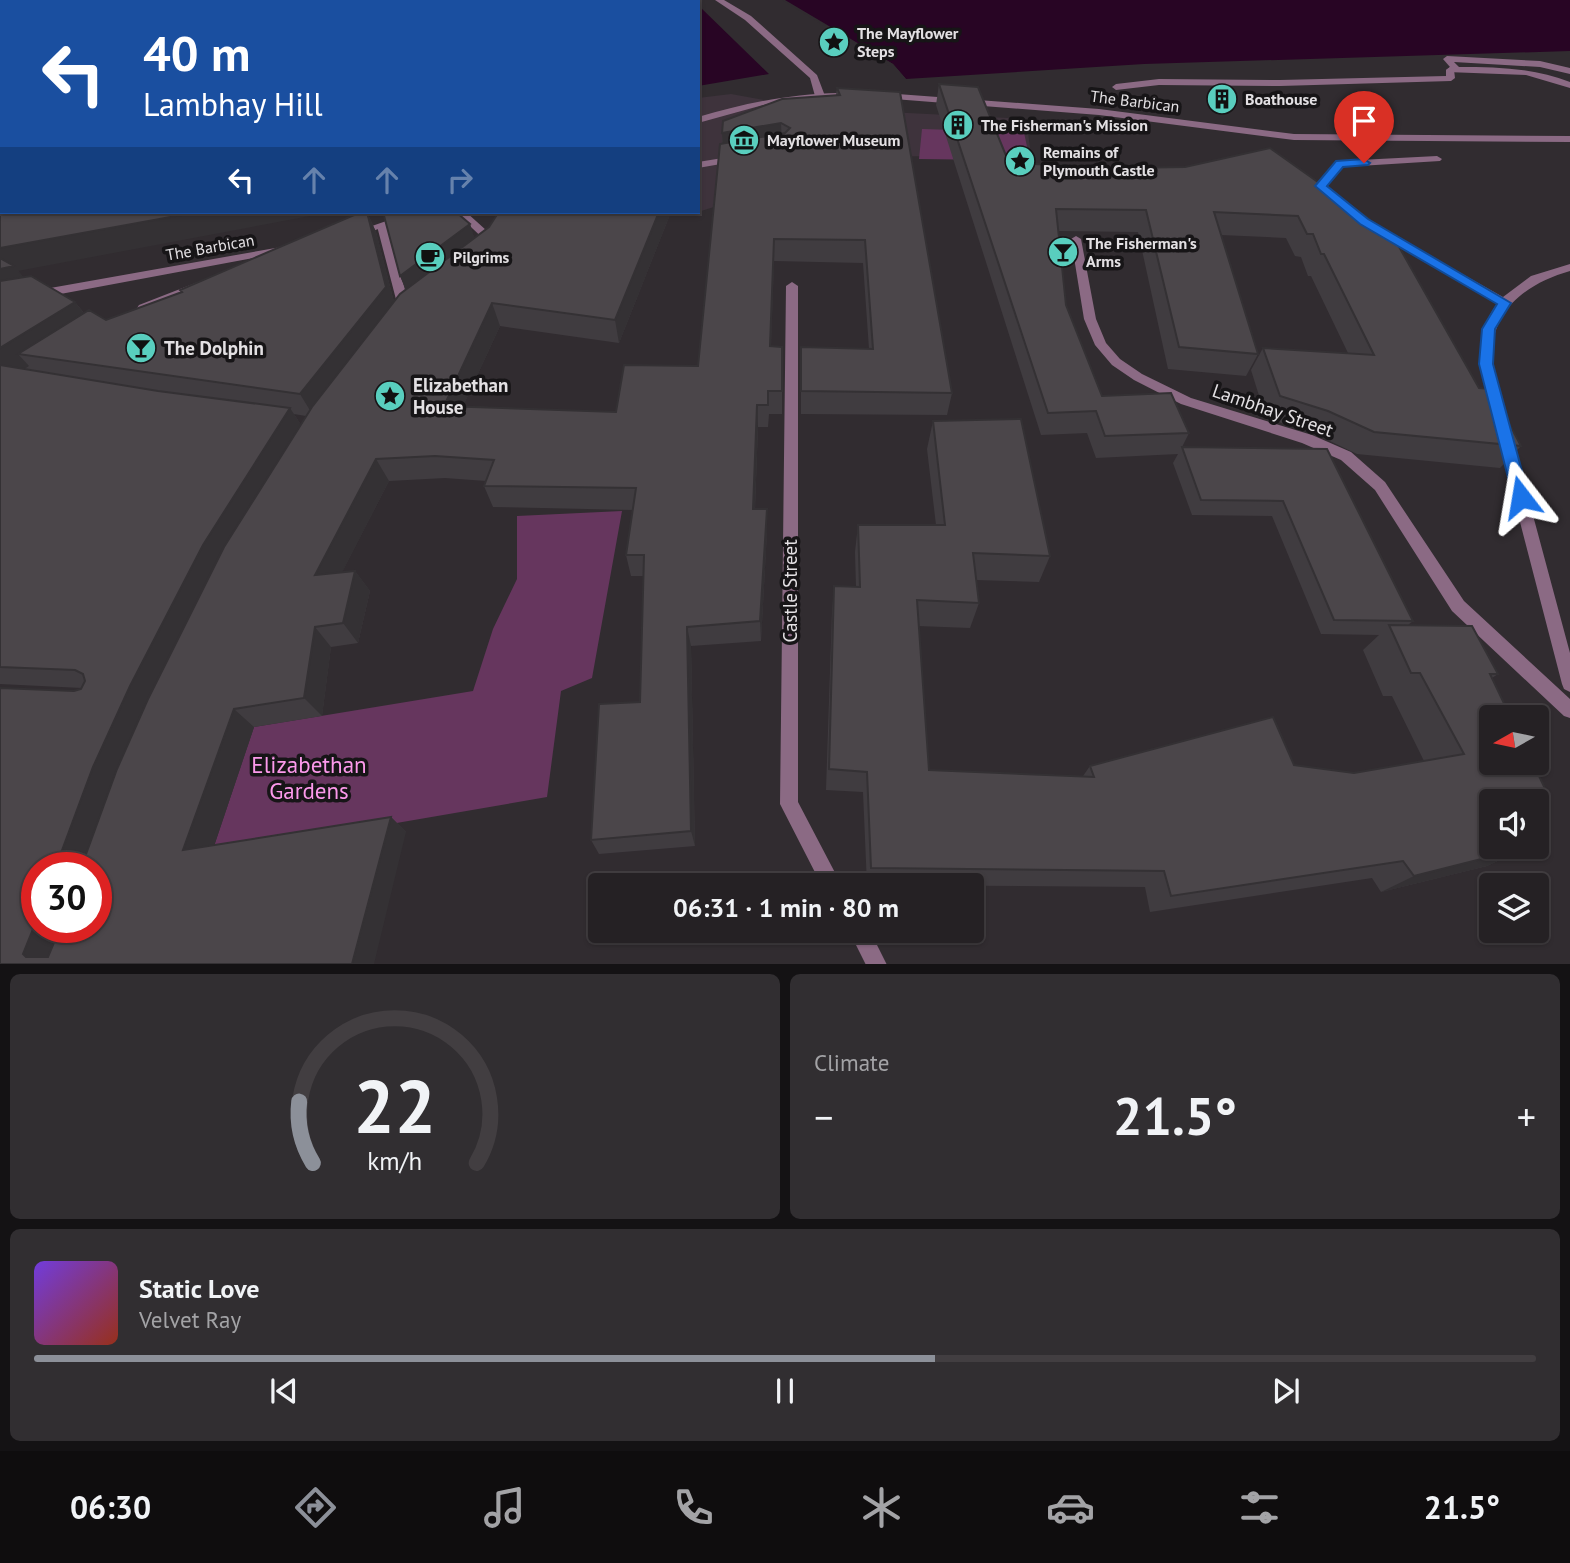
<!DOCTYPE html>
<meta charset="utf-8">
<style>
:root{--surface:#252124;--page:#312e31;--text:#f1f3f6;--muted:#a3a3a6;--line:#423e41;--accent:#8c9099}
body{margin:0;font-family:"PT Sans",sans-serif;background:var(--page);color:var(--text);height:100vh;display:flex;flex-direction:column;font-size:26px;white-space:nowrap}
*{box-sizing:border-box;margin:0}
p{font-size:23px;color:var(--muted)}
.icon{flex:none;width:38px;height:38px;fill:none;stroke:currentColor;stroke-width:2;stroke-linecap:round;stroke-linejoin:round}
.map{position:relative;height:964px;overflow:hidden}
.panel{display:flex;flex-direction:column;gap:10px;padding:10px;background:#141214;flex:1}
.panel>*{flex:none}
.banner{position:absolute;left:0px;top:0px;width:700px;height:214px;box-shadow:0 2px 5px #0004,0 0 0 2px var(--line);background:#1a4fa0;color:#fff;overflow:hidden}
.needle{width:46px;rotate:261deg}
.tools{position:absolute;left:1479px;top:705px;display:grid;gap:14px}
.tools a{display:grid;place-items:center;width:70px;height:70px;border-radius:7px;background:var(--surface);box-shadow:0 2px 5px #0004,0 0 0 2px var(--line);font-size:35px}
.speed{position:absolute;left:21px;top:852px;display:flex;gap:14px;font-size:35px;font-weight:700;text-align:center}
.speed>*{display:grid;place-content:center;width:91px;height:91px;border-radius:50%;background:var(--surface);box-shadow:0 2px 5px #0004,0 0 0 2px var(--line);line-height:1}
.speed .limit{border:10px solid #d22;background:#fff;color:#111}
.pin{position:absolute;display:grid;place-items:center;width:60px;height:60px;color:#fff;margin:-72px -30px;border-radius:50% 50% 50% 0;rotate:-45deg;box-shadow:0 0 7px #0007}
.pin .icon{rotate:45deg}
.me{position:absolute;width:77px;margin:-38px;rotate:346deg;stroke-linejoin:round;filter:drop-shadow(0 0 5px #0008)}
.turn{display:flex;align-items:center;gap:24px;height:147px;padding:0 28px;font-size:32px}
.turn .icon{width:91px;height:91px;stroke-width:2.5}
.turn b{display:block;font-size:49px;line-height:60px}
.lanes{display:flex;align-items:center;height:66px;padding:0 28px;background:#0003;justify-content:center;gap:35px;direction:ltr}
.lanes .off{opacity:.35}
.big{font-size:52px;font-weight:600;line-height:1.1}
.panel .card{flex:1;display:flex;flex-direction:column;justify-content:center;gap:10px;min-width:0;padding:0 24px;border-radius:10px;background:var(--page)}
.panel .dial{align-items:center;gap:0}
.dial svg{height:182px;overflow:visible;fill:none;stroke:var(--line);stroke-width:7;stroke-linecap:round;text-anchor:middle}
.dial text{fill:var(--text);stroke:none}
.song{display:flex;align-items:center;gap:21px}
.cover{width:84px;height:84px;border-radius:10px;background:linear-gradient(135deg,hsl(260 70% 55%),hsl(10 70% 35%))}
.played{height:7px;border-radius:4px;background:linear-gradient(90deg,var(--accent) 60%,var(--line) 60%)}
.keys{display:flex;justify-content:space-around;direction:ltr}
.heat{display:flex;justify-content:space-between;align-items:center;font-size:38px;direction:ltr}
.panel .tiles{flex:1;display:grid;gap:10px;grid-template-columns:1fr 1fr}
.card:last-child{grid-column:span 2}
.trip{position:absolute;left:588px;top:873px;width:396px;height:70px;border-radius:7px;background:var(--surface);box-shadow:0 2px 5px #0004,0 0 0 2px var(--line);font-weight:600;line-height:70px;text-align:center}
.tabs{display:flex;height:112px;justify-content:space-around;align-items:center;background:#0f0d0e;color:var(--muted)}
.tabs .icon{width:49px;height:49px}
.tabs .on{color:var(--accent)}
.tabs b{font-size:32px;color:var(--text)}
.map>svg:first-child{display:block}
.built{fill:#3e333c}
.green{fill:#66365e}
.water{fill:#280524}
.pier{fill:#312c30}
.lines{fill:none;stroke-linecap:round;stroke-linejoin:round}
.service{fill:#8b6a84;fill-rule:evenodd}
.pedestrian{fill:#8b6a84;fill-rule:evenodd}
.minor{fill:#8b6a84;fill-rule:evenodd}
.wall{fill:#403c40;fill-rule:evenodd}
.shaded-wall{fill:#343134}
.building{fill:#4b464a;stroke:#343134;stroke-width:2}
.route{fill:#1a73e8;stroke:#114b97;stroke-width:2}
.labels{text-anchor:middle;stroke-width:7;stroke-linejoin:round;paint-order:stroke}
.far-poi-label{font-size:16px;font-weight:bold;fill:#e3e0e3;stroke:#171517;text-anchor:start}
.far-street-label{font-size:16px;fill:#e3e0e3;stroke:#171517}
.poi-label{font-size:19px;font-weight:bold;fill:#e3e0e3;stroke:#171517;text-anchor:start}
.street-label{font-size:19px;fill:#e3e0e3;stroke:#171517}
.near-park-label{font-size:23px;fill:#fc99eb;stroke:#171517}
</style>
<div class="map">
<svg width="1570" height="965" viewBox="0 0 1570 965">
<rect width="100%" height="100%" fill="#312c30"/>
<path class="built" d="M731,94L808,108L1026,119L1031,154L776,159L720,205L698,212V98Z"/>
<path class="green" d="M985,123L1023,128L1034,179L995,160L919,159L922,129L984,131Z
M622,511L592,678L561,691L547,797L211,855L254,727L473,691L493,629L517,579V516Z"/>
<path class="water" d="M0,0H694L695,2H2L0,150Z
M785,0H1570V51L1144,64L906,79L893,64Z
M698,5L769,74L698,86Z"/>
<path class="pier" d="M782,0L893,64L906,79L902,78L891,67Z"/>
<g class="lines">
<path class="service" d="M1447,56L1540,61L1570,68V74L1540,67L1454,62L1459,67C1497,67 1534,68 1570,82V88L1526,75L1447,72L1446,70L1450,67L1443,59Z
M735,156L738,157V161L698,168V162Z
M455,212H466L497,240V244H489Z
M382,223L387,226L411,311L409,314H401L399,311L377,226Z"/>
<path class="pedestrian" d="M715,0H724L751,16L817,75L825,96L823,98L815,96L810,78L745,20Z
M1450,67L1454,70L1455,78L1451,81L1280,86L1159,85L1116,90L1112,87L1116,84L1159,79L1280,80L1446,76V70Z
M281,247L285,248V252L39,298L33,294L39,290Z"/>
<path class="minor" d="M839,93L842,94V98L767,104L698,123V117C745,103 790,94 839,93Z
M884,93L1099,109L1294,134L1570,136V142L1294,140L1099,115L881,98V94Z
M1437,156L1442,159L1440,161L1343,167L1327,186L1339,197L1334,200L1316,186L1337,162L1340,161Z
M412,212H427L361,235H353L352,233Z
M1363,218L1503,297L1531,276L1570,264V271C1524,284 1486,314 1493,367C1495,383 1501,398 1507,414L1505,417H1495L1493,414C1482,377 1471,338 1497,304L1359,223V219Z
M1076,236L1081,239L1096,319L1106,343L1120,359L1142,374L1191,398L1312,435L1351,452L1385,482L1464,601L1570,699V718L1564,716L1452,611L1375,490L1341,460L1302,443L1181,404L1134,380L1112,365L1095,345L1084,319L1071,239Z
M198,282L202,283V289L147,311H139L137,308L139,305Z
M792,282L798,286V802L842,886H822L780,804L786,286Z
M1506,436L1513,441L1570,653V692L1564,689L1562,684L1499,441Z
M849,931H870L887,965H866Z"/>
</g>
<path class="wall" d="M939,84L1009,163L1370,219L1368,221L1479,388L1521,446L1500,468L1357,454L1313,433L1266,418L1251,370L1263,348L1348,353L1311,276H1308L1301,257L1295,256L1286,238L1221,235L1258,354L1246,376L1168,369L1138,232L1058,231L1066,305L1102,396L1189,433L1182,447L1327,449L1413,621L1408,625L1498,674L1492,678L1525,848L1487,866L1381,892L1372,878L1150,912L1145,887L867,885L863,792L826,790L832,612L834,586L856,587L855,552L858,525H936L927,449L933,421L1050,556L1039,582L976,580L979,603L970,628L918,626L929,770L1083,776L1090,766L1294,765L1354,773L1424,761L1392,696H1383L1363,650L1379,635L1321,634L1272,516L1192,515L1173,463L1178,454L1096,458L1087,433L1041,435L936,105Z
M837,88L952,393L947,415L801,414V347L869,349L863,263L774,261L771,346L782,347V414H769L768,427H758L755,509H767V531L761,641L691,646L695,846L599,854L591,840L640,702L644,576H631L626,555L633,510L493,507L484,486L486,481L445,478L389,481L342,572L355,571L370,591L358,643L331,647L322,716L254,727L214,845L391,817L406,832L0,964L74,691L81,689L82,688L0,684V195L18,271L24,278L75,302L84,313L106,320L182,292L367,212L376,232L394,302L406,290L400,276L470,224L474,238L489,227L501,212H671L619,343L500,326L463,406L616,412L698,366L722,144V133L836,95ZM294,414L306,416L301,425ZM37,868L96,928H37Z"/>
<path class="shaded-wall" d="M781,123L782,145L723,155L722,133Z
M198,212H331L18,271L34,289L0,295V248Z
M367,212L376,232L396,310L314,417L300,394Z
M659,212H671L619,343L615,320Z
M470,224L477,246L410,299L400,276Z
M774,239V261L770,369V346Z
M75,302L93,325L18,354L29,366L0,385V348Z
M492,303L500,326L453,428L444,406Z
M757,405L758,427L754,531L753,509Z
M290,408L305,431L91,868H64L61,853L93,767L130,686L203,545Z
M376,459L389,481L330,596L315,575Z
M767,509V531L761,641L760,621Z
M355,571L370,591L358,643L343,623Z
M315,627L331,647L322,716L304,698Z
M687,627L691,646L695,846L691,831Z
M234,709L254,727L208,864L183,850Z
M391,817L406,832L374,964H352Z
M1525,848L1487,866L1381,892L1414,876Z
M37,919V928H70L57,964L26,957L23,954Z"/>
<path class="building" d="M939,84L978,87L1009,163L1123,168L1185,167L1270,148L1370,219L1365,218L1398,245L1479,388L1491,389L1521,446L1374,432L1328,411L1280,396L1263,348L1374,355L1324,254H1321L1313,234H1307L1298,216L1214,212L1258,354L1179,347L1146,210L1056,209L1066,305L1102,396L1171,393L1189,433L1105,436L1096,411L1048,413Z
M837,88L900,92L952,393L801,391V347L873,349L865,240L774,239L770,346L782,347V391H768V405H757L753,509H767L760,621L687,627L691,831L591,840L599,704L640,702L644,555H626L636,488L484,486L494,460L435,456L376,459L315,575L355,571L343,623L315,627L304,698L234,709L183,850L391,817L352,964H0V688L74,691L81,689L85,681L83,674L75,670L0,667V365L158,391L290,408L203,545L130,686L93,767L61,853L64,857V868H37V919L23,954L26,957H48L60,928H96V868H81L117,769L148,699L224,547L312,407L400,294L489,227L498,213L501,212H659L615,320L492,303L444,406L616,412L624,365L698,366L720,144L785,133L790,128L781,123L722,133L723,121L782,99L840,95Z
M0,195H2V212H198L0,248Z
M361,212H367L386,287L300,394L18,354L89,310L106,320L182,292L180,290Z
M383,212H456L470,224L400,276Z
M0,258L14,266L0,269Z
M31,276L75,302L0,348V281Z
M1021,419L1050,556L973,553L979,603L917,600L929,770L1094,777L1090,766L1273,717L1294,765L1354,773L1464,754L1420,673H1411L1389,625L1472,626L1498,674H1490L1511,718H1491V763H1533L1547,793L1546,822L1536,833V802H1491V847H1525V848L1414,876L1403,861L1171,896L1164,871L871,868L867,772L829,769L834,586L860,587L858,525H945L933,421Z
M1182,447L1327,449L1413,621L1334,620L1283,501L1201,500Z"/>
<path class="route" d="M1364,159L1370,163L1368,165L1343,167L1327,186L1368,219L1511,303L1495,329L1493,364L1529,497L1527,501H1515L1513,497L1479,364L1482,329L1497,304L1360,224L1315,186L1336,161Z"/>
<defs>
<g id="sight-disc" transform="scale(1.575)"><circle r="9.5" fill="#59cebe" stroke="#171517"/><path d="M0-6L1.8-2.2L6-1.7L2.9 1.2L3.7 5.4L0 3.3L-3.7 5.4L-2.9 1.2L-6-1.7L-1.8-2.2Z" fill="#111"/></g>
<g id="building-disc" transform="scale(1.575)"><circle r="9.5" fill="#59cebe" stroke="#171517"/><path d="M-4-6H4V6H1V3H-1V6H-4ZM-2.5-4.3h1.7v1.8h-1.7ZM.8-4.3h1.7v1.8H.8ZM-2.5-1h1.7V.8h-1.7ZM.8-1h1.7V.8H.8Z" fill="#111"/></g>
<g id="museum-disc" transform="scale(1.575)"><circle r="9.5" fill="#59cebe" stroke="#171517"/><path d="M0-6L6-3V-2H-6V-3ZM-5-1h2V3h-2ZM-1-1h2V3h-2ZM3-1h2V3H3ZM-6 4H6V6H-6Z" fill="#111"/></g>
<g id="bar-disc" transform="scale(1.575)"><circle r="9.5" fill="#59cebe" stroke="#171517"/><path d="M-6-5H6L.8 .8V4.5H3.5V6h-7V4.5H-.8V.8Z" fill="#111"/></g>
<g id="cafe-disc" transform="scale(1.575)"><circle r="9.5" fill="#59cebe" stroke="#171517"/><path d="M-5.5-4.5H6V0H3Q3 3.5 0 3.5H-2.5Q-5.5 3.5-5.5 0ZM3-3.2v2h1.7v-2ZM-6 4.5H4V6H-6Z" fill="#111"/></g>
</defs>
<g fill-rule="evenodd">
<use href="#sight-disc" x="834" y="42"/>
<use href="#building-disc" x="1222" y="99"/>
<use href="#building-disc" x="958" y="125"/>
<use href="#museum-disc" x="744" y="140"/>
<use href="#sight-disc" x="1020" y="161"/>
<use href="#bar-disc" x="1063" y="252"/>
<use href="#cafe-disc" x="430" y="257"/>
<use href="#bar-disc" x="141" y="348"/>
<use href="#sight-disc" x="390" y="396"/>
</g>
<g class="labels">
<g class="far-poi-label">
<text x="857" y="39">The Mayflower<tspan x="857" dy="18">Steps</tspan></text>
<text x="1245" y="105">Boathouse</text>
<text x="981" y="131">The Fisherman's Mission</text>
<text x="767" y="146">Mayflower Museum</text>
<text x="1043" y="158">Remains of<tspan x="1043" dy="18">Plymouth Castle</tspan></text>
<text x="1086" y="249">The Fisherman's<tspan x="1086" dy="18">Arms</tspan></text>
<text x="453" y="263">Pilgrims</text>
</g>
<g class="far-street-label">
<text transform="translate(1135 101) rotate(7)" y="6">The Barbican</text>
<text transform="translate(210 247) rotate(-10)" y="6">The Barbican</text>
</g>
<g class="poi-label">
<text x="164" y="355">The Dolphin</text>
<text x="413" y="392">Elizabethan<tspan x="413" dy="22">House</tspan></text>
</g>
<g class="street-label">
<text transform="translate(1273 410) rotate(19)" y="7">Lambhay Street</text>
<text transform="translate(790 591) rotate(-90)" y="7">Castle Street</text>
</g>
<g class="near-park-label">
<text x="309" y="773">Elizabethan<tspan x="309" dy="26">Gardens</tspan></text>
</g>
</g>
</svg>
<div class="tools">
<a><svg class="needle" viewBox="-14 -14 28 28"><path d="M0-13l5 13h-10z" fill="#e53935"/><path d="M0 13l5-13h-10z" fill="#a3a3a6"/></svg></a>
<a><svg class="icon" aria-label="sound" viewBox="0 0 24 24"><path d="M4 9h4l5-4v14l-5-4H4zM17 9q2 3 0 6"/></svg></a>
<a><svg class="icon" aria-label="layers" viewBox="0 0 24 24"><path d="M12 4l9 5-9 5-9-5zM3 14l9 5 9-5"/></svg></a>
</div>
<div class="speed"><div class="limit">30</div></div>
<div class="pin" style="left:1364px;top:163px;background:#d93025"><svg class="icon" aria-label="arrive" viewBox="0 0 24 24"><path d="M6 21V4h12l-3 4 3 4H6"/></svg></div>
<svg class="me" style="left:1521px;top:497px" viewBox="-20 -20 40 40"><path d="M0-17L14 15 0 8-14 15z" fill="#1a73e8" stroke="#fff" stroke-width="4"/></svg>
<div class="trip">06:31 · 1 min · 80 m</div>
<div class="banner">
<div class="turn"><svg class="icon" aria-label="left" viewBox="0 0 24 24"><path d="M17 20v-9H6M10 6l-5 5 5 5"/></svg><div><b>40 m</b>Lambhay Hill</div></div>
<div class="lanes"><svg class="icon" aria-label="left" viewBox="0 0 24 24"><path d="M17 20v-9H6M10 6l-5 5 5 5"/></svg><svg class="icon off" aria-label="ahead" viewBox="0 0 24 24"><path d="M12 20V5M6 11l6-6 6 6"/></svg><svg class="icon off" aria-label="ahead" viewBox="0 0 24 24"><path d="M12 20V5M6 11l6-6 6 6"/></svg><svg class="icon off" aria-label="right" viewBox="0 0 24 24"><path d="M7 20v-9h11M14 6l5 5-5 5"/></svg></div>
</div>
</div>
<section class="panel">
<div class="tiles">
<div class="card dial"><svg viewBox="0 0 100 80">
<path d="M14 69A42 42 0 1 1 86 69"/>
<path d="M14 69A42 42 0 0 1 8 42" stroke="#8c9099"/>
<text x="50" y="56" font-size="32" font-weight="700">22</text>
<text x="50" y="72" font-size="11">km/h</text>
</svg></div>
<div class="card"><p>Climate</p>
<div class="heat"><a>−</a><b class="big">21.5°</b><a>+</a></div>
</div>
<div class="card">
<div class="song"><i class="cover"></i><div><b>Static Love</b><p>Velvet Ray</p></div></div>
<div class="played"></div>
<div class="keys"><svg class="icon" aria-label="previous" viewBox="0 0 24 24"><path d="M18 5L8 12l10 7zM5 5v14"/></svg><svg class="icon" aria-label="pause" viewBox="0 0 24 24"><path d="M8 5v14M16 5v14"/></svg><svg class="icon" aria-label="next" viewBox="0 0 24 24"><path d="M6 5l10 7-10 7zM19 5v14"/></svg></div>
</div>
</div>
</section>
<nav class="tabs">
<b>06:30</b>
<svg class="icon on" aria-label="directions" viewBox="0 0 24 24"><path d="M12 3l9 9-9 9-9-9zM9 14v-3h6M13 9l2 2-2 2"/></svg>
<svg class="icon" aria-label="music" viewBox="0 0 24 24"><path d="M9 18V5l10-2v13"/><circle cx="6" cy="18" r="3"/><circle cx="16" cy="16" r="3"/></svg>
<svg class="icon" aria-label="phone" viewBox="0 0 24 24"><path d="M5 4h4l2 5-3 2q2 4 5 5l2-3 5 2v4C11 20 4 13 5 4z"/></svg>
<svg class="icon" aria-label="climate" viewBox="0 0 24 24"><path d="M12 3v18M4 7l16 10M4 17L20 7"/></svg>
<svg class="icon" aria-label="car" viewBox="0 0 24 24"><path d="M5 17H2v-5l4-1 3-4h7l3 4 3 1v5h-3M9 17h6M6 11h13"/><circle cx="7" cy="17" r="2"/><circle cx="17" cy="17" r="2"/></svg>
<svg class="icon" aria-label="filters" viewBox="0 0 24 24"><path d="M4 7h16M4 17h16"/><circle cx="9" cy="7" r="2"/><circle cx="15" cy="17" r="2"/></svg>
<b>21.5°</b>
</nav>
